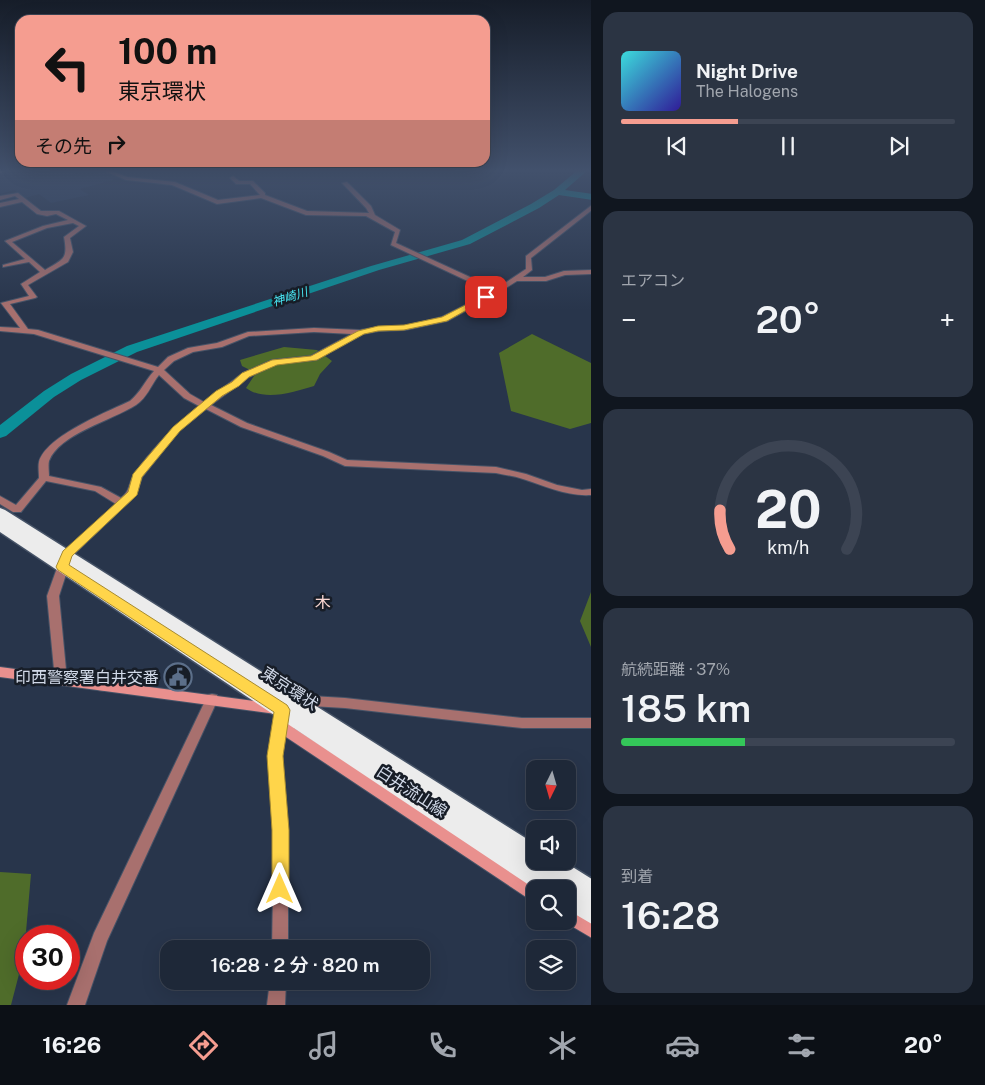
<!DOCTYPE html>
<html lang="ja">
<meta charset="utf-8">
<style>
:root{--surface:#1e2838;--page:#2b3443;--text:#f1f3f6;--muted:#a1a6ae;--line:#3c4453;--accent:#f59d90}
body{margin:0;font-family:"Public Sans","Noto Sans JP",sans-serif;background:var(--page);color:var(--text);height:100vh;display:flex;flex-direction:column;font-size:19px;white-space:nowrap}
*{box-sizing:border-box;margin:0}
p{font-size:16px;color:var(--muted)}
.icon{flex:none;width:28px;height:28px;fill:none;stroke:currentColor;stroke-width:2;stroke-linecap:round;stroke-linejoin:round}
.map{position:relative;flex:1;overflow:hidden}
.side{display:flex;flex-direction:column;gap:12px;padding:12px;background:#10161f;width:394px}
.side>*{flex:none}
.hud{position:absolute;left:15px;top:15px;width:475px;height:152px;border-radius:15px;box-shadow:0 5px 20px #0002,0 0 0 1px var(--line);background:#f59d90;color:#111;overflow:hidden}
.needle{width:32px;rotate:185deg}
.fabs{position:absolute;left:526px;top:760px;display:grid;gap:10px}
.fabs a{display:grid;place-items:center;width:50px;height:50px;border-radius:10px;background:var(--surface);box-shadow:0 5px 20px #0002,0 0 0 1px var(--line);font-size:25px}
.speed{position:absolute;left:15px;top:925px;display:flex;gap:10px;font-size:25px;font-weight:700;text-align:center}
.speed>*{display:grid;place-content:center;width:65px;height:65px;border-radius:50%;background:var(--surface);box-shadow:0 5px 20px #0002,0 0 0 1px var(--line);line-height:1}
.speed .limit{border:8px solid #d22;background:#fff;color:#111}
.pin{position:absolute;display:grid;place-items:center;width:42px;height:42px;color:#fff;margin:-21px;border-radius:10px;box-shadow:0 2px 8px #0006}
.me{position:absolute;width:55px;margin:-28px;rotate:0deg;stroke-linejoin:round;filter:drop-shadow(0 0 4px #0008)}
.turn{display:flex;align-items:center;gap:18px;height:105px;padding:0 20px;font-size:22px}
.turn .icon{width:65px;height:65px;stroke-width:2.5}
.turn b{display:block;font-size:35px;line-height:42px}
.then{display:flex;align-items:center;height:48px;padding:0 20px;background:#0003;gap:10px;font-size:19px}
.big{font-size:38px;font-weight:600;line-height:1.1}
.side .widget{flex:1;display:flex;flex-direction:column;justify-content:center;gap:8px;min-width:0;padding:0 18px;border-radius:15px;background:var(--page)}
.side .dial{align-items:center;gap:0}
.dial svg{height:130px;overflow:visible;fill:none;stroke:var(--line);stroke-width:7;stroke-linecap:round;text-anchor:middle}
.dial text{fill:var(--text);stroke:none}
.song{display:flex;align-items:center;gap:15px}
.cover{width:60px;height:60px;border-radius:8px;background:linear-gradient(135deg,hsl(180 70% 55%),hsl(250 70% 35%))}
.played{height:5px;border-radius:2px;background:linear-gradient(90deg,var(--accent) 35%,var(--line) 35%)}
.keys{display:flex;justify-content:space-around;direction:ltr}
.heat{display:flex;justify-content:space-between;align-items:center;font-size:28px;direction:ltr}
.charge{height:8px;border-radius:4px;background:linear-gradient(90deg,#34c759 37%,var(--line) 0)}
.trip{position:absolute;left:160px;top:940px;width:270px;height:50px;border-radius:15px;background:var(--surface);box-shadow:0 5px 20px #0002,0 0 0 1px var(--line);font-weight:600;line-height:50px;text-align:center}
.tab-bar{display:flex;height:80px;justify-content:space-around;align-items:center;background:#0c1016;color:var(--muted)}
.tab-bar .icon{width:35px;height:35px}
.tab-bar .active{color:var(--accent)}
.tab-bar b{font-size:22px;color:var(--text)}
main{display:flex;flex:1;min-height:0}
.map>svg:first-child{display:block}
.built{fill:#2d3d59}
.forest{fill:#4f6c2a}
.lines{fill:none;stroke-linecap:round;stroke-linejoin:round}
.river{fill:#0b9099;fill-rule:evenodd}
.street-casing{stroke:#465367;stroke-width:2}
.secondary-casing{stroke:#465367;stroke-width:2}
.primary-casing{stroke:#465367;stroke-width:3}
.highway-casing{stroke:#465367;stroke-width:3}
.street{fill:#a8706e;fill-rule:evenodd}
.secondary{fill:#e9908e;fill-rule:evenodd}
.primary{fill:#ffb9b6;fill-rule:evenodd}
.highway{fill:#ececec;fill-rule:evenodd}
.route{fill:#ffd54a;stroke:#a68a30}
.labels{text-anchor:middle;stroke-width:5;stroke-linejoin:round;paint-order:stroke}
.far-water-label{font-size:12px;font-style:italic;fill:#4aeaf6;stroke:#171d27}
.quarter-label{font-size:16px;fill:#fad7d2;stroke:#171d27}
.near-poi-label{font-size:16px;fill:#d1d9e8;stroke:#171d27;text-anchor:end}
.near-street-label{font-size:16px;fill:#d1d9e8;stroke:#171d27}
</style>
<main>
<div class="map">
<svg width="592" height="1005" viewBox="0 0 592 1005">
<rect width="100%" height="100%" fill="#28354b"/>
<path class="built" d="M17,169H66L82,177L103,172L120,178L80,189L89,195L51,203L39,194L25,198L14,190L0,194V173Z"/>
<path class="forest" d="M532,334L591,363V423L570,429L511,411L499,353Z
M284,347L317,350L332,361L320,374L314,386C293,392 265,402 246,388L256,373L242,366L240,360Z
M591,592V647L580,621Z
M0,872L31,874L24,955L11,1005H0Z"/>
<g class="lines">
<path class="river" d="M579,169H589L565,190L592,194V200L559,195L539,208L470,244L379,270L137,352L81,380L54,397L6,436L0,438V425L44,391L71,374L127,346L371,266L462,240L531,204L554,190Z"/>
<g class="street-casing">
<path id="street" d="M100,169H107L127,177L175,182L218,200L260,195L250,184H236L230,178L233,176L239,181H253L265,193V195L307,211L369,213L366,208L342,183L347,182L371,206L375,215L400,230L396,243L496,289L526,269V256L592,205V210L531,258L532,270L523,277H545L564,271L592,270V274L565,275L546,281H517L498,293L447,321L405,330L379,331L363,334L316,360L277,364L249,377L211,405L247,423L329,452L347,460L496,467L526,474L557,485L582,490L592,489V495C568,497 545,486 523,479C514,476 505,475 496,473L345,466L323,456L241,427L206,409L179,431L142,477L136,495L72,556L59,596L67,680L65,684L61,685L57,684L55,680L47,596L62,554L116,504L95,491L46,481L21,512H13L0,504V496L16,505L39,478C39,473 38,466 39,462C46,436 107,412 130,401C140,393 145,381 154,371L34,334L0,331V327L20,328L1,303L29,296L21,284L40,272L29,262L3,267V265L25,259L5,241L43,226L68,220L56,214L47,216L37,214L22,202L0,207V203L19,199L15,196L0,200V196L18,193L41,211H59L86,226L70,238L73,252L68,262L28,285L37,297L35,298L10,304L28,329L38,330L158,367L168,357L188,348L217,343L248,332L314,328L360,330L379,327L405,326L442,317L491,292L391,245L395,232L366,216L306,215L261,198L217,204L172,185L126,180ZM73,223L79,226L64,237C68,259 64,259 45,270L12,242L47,228ZM314,332L352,334L311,356L272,360L243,373L204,402L190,394L164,370L174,361L193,352L222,347L249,336ZM159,375L184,398L199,406C175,426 152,448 134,475C128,484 131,490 121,498L101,487L49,476C49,472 48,465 49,461C59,434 113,420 136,405C147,398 151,385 159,375Z
M105,670L116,673L118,676L112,690L108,691L98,690L96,686L101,672Z
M212,694L217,695L218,699L107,941L85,1005H67L94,933L206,699L207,695Z
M294,695L345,698L522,718H592V728H522L345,708L294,705L289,704L288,700L289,696Z
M282,708L287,709L289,713L282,757L288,830V949H272L274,830L268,757L275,713L277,709Z
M270,981H286L285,1005H267Z"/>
</g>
<g class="secondary-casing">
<path id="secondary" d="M0,667L277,704L287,707L294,728L541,889H535V902L529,899L283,735L276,714L0,677Z
M568,907L592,920V938L563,921H568Z"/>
</g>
<g class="primary-casing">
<path id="primary" d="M0,169H13L0,173Z"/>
</g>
<g class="highway-casing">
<path id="highway" d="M0,508L5,510L535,844V861H563L592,879V924L568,910V889H535L0,532Z"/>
</g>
<use href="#street" class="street"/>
<use href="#secondary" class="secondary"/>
<use href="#primary" class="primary"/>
<use href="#highway" class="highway"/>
</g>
<linearGradient id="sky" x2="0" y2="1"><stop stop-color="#161d29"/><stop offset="0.55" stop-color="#42516c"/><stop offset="1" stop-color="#42516c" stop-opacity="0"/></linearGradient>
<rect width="592" height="310" fill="url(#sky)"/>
<path class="route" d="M483,296L490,297L447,321L404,330L378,331L364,334L317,360L277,365L249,377L239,386L222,396L180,431L142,477L137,495L72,556L69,565L287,705L290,710L283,756L289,830V889L287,896L280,898L274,896L272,889V830L267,756L274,712L58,570L56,567L63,551L128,492L133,474L173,427L216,391L232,382L242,373L272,360L311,356L358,331L378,326L404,325L442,317Z"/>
<defs>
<g id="civic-ring" transform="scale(1.4375)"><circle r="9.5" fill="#171d27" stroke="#5c6f8a" stroke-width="1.5"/><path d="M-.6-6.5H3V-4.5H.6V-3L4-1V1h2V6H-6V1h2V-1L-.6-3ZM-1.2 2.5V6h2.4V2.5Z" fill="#5c6f8a"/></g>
</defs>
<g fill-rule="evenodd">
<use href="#civic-ring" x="178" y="677"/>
</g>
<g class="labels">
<g class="far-water-label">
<text transform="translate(290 297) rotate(-18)" y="4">神崎川</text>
</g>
<g class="quarter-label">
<text x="323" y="608">木</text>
</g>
<g class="near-poi-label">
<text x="159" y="683">印西警察署白井交番</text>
</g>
<g class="near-street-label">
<text transform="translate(290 688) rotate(33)" y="6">東京環状</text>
<text transform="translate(412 791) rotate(33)" y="6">白井流山線</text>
</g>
</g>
</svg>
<div class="fabs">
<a><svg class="needle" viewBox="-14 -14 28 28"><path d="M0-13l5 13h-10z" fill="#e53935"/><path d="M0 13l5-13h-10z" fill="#a1a6ae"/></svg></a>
<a><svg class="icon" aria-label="sound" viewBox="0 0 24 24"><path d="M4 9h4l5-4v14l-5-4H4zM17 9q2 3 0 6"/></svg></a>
<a><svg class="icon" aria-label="search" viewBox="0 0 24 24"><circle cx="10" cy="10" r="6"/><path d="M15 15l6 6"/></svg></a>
<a><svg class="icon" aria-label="layers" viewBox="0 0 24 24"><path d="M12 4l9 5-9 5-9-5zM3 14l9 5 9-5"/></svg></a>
</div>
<div class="speed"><div class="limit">30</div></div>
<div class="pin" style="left:486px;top:297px;background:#d93025"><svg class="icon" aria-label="arrive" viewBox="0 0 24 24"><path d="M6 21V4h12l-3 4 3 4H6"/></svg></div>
<svg class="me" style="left:280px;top:889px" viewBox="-20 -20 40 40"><path d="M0-17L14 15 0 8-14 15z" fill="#ffd54a" stroke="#fff" stroke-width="4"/></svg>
<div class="trip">16:28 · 2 分 · 820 m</div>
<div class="hud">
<div class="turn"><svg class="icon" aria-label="left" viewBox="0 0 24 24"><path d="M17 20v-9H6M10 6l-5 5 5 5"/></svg><div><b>100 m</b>東京環状</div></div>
<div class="then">その先<svg class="icon" aria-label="right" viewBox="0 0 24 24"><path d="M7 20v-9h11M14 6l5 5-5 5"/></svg></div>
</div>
</div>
<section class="side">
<div class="widget">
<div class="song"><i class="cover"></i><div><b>Night Drive</b><p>The Halogens</p></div></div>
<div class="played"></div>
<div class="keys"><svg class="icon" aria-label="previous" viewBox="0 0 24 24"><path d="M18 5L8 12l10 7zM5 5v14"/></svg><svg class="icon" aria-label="pause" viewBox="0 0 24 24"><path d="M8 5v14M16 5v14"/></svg><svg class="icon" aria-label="next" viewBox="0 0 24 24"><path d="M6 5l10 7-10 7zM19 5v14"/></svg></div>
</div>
<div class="widget"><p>エアコン</p>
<div class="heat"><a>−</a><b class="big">20°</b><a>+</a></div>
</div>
<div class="widget dial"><svg viewBox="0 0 100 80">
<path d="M14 69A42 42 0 1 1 86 69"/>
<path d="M14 69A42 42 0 0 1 8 45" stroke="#f59d90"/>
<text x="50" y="56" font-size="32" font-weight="700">20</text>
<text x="50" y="72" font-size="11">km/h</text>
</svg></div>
<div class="widget"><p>航続距離 · 37%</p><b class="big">185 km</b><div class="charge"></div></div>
<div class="widget"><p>到着</p><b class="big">16:28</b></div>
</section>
</main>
<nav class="tab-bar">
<b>16:26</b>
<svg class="icon active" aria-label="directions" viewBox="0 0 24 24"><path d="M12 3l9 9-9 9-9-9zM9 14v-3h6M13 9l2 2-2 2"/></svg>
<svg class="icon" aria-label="music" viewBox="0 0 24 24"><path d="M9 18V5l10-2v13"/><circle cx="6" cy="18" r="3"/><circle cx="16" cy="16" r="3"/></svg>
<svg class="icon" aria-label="phone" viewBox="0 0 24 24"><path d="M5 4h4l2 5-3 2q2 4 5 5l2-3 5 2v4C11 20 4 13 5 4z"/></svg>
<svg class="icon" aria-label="climate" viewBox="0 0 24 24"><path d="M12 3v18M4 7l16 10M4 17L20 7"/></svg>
<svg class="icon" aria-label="car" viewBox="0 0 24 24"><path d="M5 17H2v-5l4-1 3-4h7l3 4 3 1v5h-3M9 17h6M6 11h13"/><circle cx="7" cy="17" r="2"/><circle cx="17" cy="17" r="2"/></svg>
<svg class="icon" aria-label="filters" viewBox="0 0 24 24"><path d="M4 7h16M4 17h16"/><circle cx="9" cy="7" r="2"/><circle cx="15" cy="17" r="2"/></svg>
<b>20°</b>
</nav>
